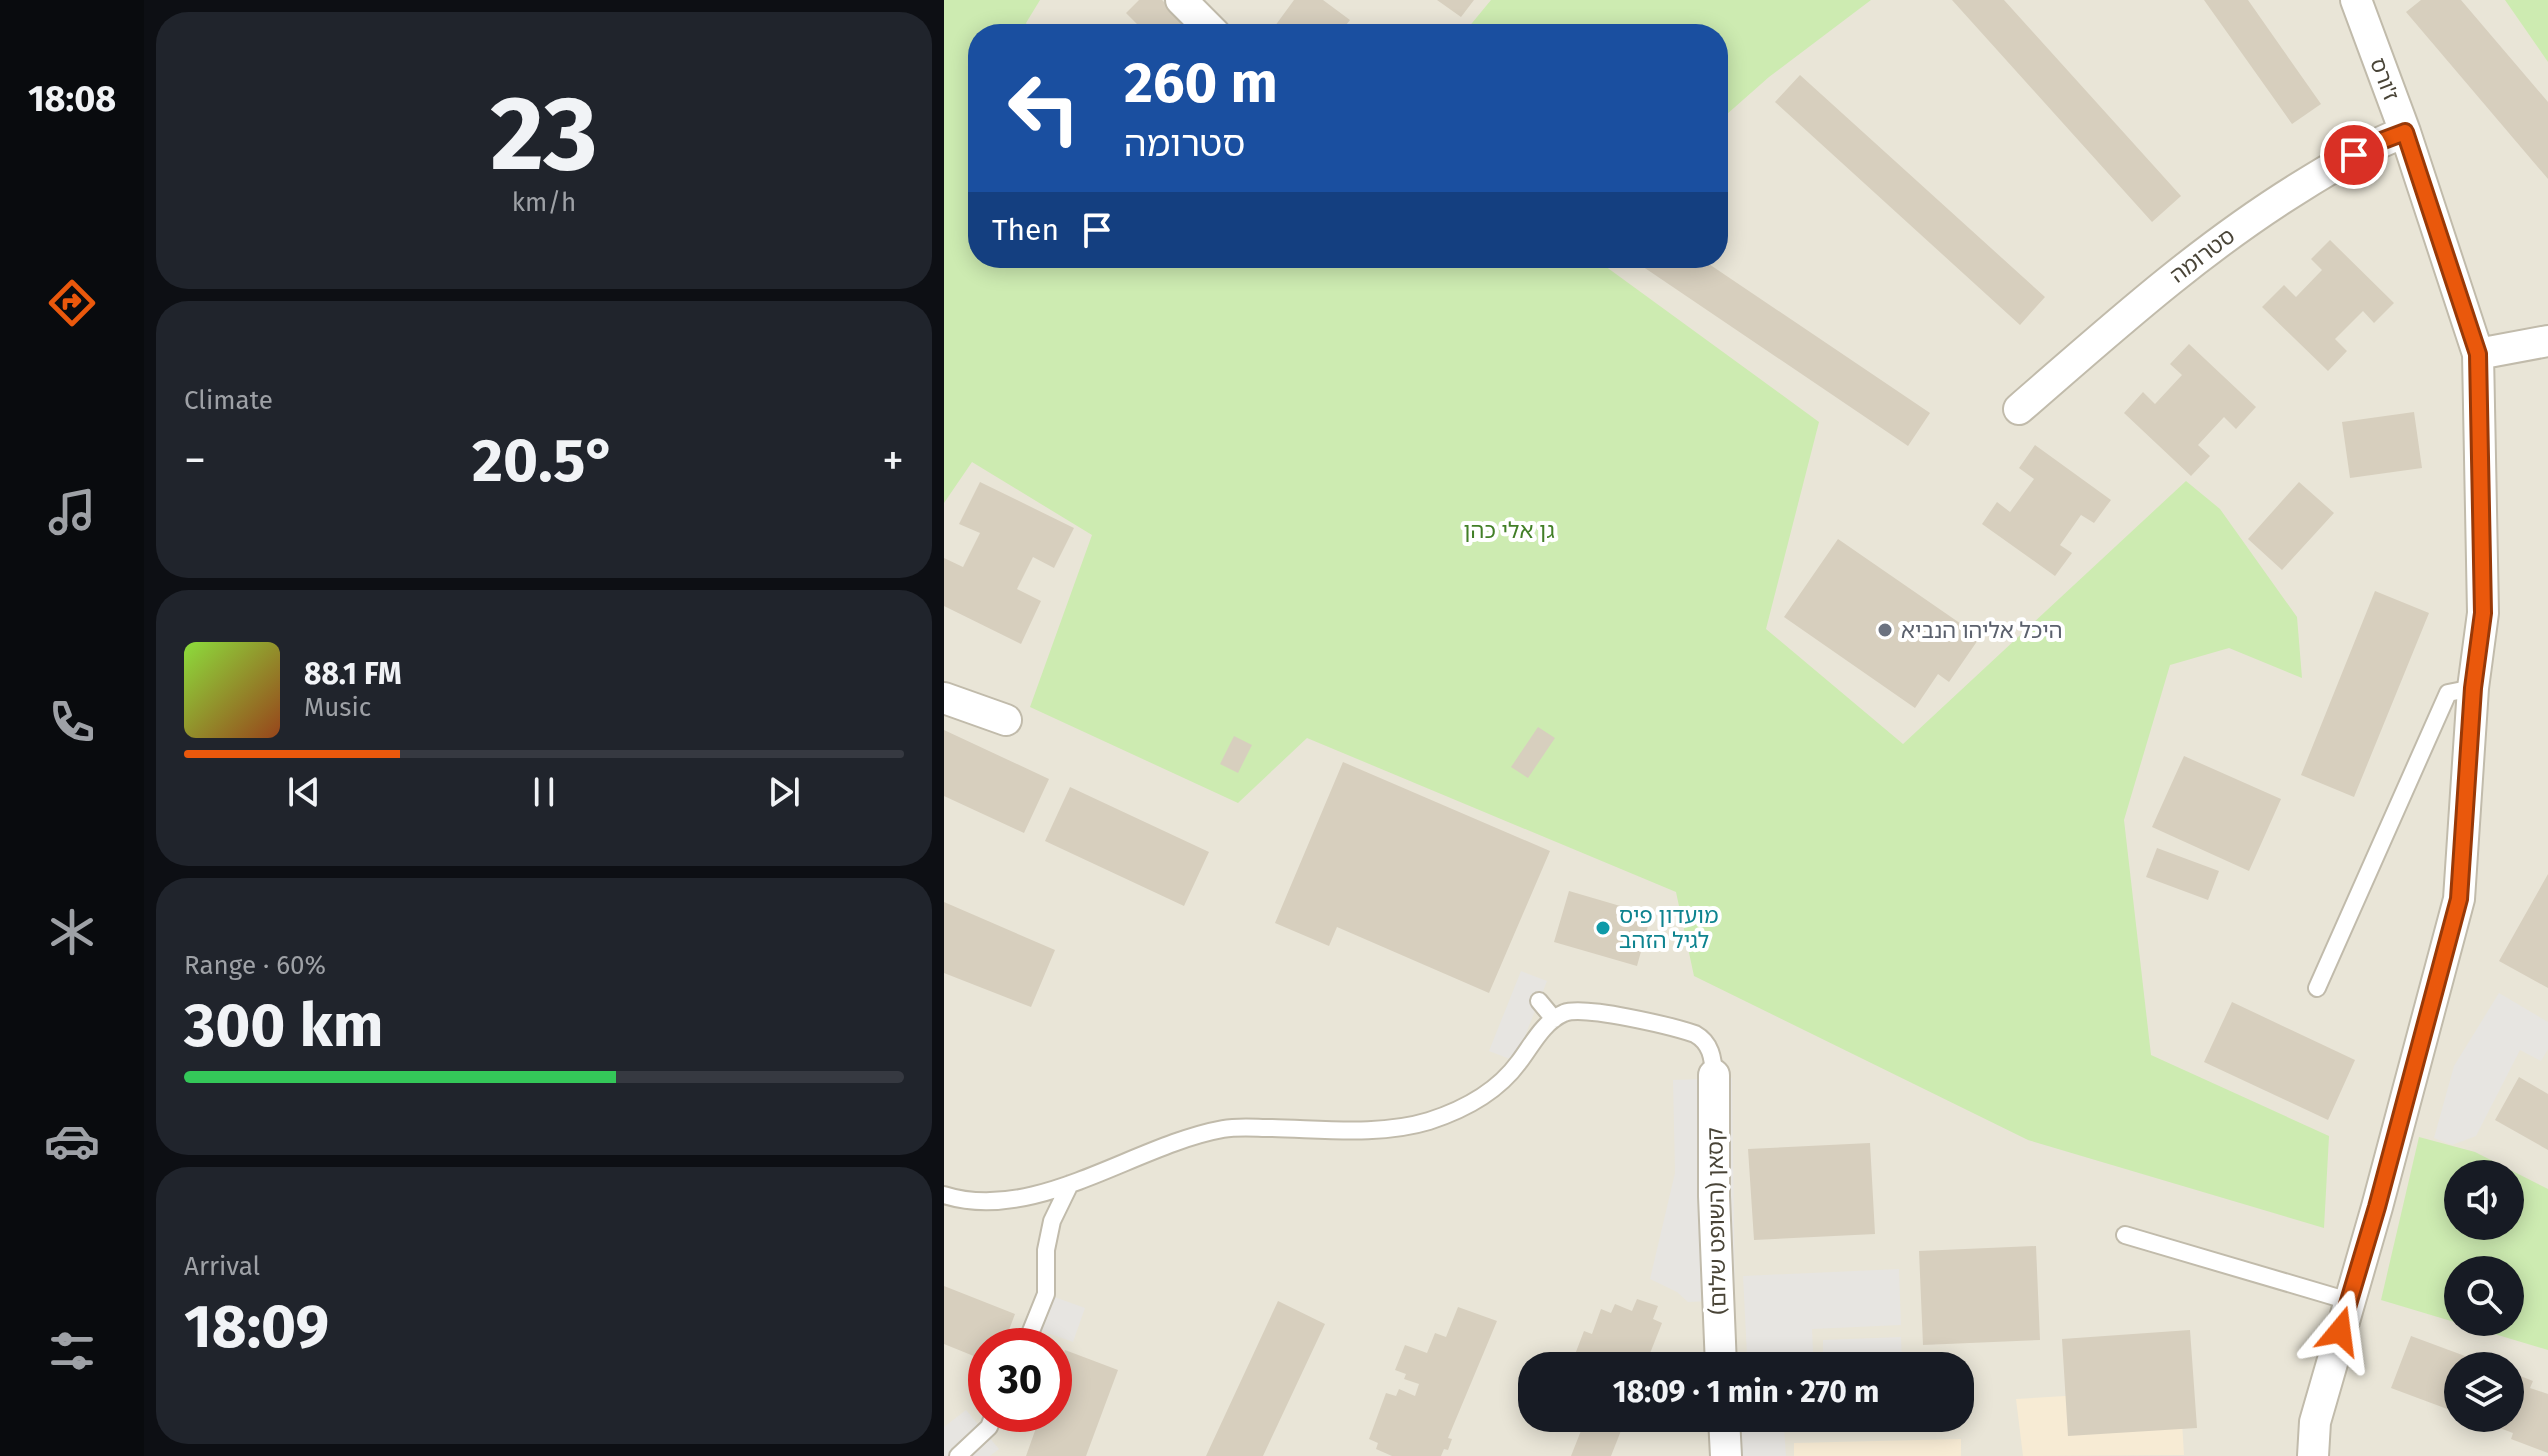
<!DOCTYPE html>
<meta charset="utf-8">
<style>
:root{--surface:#171b24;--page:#20242c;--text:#f1f3f6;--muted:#9ea1a6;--line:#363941;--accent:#ea580c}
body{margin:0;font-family:"Fira Sans","Noto Sans Hebrew",sans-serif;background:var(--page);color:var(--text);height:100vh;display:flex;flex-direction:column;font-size:30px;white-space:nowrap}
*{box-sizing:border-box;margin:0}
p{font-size:26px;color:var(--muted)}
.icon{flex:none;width:44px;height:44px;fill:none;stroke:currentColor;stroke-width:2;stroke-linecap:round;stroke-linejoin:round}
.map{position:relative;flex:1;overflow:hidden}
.drawer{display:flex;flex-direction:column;gap:12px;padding:12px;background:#0d0f14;width:800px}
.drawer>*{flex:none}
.hud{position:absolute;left:24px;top:24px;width:760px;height:244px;border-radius:32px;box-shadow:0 4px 20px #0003;background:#1a4fa0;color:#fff;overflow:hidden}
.controls{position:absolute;left:1500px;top:1160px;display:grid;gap:16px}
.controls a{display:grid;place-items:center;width:80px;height:80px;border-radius:50%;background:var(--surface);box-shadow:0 4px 20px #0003;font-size:40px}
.speed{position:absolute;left:24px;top:1328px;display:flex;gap:16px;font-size:40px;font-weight:700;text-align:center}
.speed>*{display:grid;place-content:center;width:104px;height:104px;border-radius:50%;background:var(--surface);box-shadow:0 4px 20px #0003;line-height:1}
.speed .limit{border:12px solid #d22;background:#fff;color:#111}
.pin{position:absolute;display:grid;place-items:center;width:68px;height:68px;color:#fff;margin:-34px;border:4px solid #fff;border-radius:50%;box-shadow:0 2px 8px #0007}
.me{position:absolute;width:88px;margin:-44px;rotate:16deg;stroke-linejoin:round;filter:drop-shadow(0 0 6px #0008)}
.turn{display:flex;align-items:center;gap:28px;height:168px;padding:0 24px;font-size:36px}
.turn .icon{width:104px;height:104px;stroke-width:2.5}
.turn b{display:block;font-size:56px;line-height:68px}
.then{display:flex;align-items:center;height:76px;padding:0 24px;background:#0003;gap:16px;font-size:30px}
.big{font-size:60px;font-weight:700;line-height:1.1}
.drawer .widget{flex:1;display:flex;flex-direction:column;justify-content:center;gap:12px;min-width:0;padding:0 28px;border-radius:32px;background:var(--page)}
.drawer .dial{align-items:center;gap:0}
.dial b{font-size:104px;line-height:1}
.song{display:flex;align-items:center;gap:24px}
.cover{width:96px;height:96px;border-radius:12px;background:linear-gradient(135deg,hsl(90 70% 55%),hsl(20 70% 35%))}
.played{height:8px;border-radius:4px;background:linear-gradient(90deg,var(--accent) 30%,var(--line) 30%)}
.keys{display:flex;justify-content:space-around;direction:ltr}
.heat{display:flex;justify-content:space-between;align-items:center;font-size:44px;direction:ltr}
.charge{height:12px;border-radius:6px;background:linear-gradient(90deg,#34c759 60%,var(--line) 0)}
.trip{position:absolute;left:574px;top:1352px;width:456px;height:80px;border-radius:32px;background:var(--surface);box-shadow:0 4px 20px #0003;font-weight:700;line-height:80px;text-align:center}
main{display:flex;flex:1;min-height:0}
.tab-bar{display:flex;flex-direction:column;width:144px;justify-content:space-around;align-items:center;background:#090b0e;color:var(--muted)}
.tab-bar .icon{width:56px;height:56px}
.tab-bar .current{color:var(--accent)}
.tab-bar b{font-size:36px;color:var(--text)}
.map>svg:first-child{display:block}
.residential{fill:#e9e5d7;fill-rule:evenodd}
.commercial{fill:#f7ebd4}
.green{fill:#cdebb1;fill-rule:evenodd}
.parking{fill:#e7e5e1}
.building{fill:#d7cfbe}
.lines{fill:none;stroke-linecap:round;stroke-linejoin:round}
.service-casing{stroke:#c1bbab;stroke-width:20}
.minor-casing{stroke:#c1bbab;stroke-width:34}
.service{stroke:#fff;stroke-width:16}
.minor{stroke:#fff;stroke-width:30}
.route-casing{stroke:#983908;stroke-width:20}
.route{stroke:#ea580c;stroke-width:14}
.worship-dot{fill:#6b7280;stroke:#fff;stroke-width:3}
.culture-dot{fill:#0f9aa8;stroke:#fff;stroke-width:3}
.labels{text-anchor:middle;stroke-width:8;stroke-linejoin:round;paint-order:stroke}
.street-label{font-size:22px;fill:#494437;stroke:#fff}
.park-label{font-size:22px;fill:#427f27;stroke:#fff}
.worship-label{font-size:22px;fill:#5b616d;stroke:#fff;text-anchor:start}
.culture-label{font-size:22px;fill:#0d838f;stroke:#fff;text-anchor:start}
</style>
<main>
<nav class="tab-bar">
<b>18:08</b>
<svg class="icon current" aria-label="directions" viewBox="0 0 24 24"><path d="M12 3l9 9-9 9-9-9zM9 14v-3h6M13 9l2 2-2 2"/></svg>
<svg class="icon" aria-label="music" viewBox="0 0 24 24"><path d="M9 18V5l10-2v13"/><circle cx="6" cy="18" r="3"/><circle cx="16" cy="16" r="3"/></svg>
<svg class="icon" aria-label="phone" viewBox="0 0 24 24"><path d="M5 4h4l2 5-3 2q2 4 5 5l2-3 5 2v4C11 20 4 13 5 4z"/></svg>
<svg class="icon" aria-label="climate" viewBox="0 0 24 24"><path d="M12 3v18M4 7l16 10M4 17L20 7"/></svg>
<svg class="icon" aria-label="car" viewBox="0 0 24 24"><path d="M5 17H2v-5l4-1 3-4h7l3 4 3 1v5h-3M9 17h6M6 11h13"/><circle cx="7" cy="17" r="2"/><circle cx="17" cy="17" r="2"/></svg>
<svg class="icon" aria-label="filters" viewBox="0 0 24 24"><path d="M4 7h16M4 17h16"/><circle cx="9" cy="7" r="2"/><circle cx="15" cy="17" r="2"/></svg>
</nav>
<section class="drawer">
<div class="widget dial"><b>23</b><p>km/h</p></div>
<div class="widget"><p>Climate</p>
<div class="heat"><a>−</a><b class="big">20.5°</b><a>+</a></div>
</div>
<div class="widget">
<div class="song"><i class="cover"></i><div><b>88.1 FM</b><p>Music</p></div></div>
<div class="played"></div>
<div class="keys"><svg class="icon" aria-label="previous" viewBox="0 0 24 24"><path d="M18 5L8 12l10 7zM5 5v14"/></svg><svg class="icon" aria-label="pause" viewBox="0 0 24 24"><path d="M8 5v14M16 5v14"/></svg><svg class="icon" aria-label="next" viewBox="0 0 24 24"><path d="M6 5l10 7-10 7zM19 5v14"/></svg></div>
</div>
<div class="widget"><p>Range · 60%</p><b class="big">300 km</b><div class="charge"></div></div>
<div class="widget"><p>Arrival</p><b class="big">18:09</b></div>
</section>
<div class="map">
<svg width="1604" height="1456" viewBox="0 0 1604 1456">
<rect width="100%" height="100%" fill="#f5f2e9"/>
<path class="residential" d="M0,0H1604V1456H0ZM34,34H774V258H34ZM1514,1174H1566V1226H1514ZM1514,1270H1566V1322H1514ZM42,1346H110V1414H42ZM588,1366H1016V1418H588ZM1514,1366H1566V1418H1514Z"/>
<path class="commercial" d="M1236,1389L1240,1455L1079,1456L1072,1399Z
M1017,1439V1456H850V1443Z"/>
<path class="green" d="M0,0H96L82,23L88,34H34V258H650L875,422L822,629L959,744L1242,481L1276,509L1353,617L1358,678L1285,648L1226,665L1180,820L1207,1055L1385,1136L1380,1228L1084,1140L750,976L732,892L363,738L294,803L86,707L148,535L28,462L0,503Z
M547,0H927L825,77L774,122V34H519Z
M1561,0H1604V62Z
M1475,1137L1531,1152L1604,1189V1350L1437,1300ZM1566,1174V1226H1514V1174ZM1566,1270V1322H1514V1270Z"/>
<path class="parking" d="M577,971L603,981L571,1061L545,1051Z
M1555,993L1604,1022V1049L1597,1061L1576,1050L1532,1136L1508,1145L1490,1138L1510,1066Z
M788,1078L791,1300L744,1302L733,1292L706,1279L731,1173L729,1080Z
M955,1269L957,1325L868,1329L869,1353L803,1355L799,1276Z
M102,1294L141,1308L129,1342L90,1328Z
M957,1337L958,1366H802L879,1362V1340Z
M22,1410L55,1449L46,1456H0V1427Z
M840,1428L842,1456H782L781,1431Z"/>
<path class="building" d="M195,0H218L252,34H187L193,24L182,13Z
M350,0H379L406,20L402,25L415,34H325Z
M493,0H530L517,17Z
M1008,0H1060L1237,196L1208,222Z
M1260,0H1304L1377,104L1348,124Z
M1477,0H1517L1604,102V179L1462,12Z
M856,75L1101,297L1076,325L831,102Z
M1386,240L1450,303L1430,323L1419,311L1391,339L1403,351L1384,371L1318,307L1340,285L1352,297L1378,270L1367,259Z
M690,258H756L986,413L964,446L689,260Z
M1245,344L1312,407L1292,429L1280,417L1254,445L1266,456L1247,476L1180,413L1199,392L1211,404L1238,375L1226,364Z
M1470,412L1478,468L1406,478L1398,422Z
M1091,445L1167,500L1150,523L1137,515L1116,545L1128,553L1111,576L1038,524L1053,502L1066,512L1090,479L1075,468Z
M36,482L130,528L110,568L89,557L73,589L97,601L77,644L0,606V558L19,567L36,533L15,524Z
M1355,482L1390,513L1338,570L1304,539Z
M894,539L1036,637L1005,682L994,674L971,708L840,617Z
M1431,591L1485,613L1410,797L1357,775Z
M594,727L611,738L584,778L567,767Z
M0,730L105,779L80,833L0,796Z
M290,736L308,745L294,773L276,764Z
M1240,756L1337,799L1305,871L1208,827Z
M399,762L606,851L545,993L393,927L385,946L331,923Z
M126,787L265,852L240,906L101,841Z
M1213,848L1275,871L1264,900L1202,877Z
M1604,874V988L1555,961Z
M625,891L707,915L693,966L610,942Z
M0,902L111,950L87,1007L0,973Z
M1288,1002L1411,1060L1384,1120L1260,1062Z
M1575,1077L1604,1094V1150L1551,1120Z
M926,1143L931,1234L810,1240L804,1149Z
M1092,1246L1096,1340L979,1345L975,1251Z
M0,1286L71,1314L59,1346H42V1361L0,1344Z
M693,1299L714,1306L709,1319L718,1323L701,1366H653L630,1357L640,1331L648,1334L657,1309L667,1313L671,1304L688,1311Z
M334,1301L381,1324L319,1456H262Z
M514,1307L553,1321L504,1438L508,1439L504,1450L500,1449L497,1456H448L432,1449L434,1443L425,1439L442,1393L452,1396L455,1389L471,1396L475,1384L460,1379L462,1374L451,1370L461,1345L483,1353L491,1333L502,1337Z
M1246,1330L1253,1428L1124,1436L1118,1339Z
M1467,1336L1548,1366H1514V1413L1447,1388Z
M121,1350L174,1370L142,1456H82L97,1414H110V1380Z
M1566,1372L1589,1381L1586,1388L1604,1394V1453L1567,1439L1569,1433L1529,1418H1566Z
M642,1418H682L667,1456H627Z"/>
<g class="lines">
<g class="service-casing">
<path id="service" d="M1373,988L1504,693L1529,688
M595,1001L610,1019
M0,1195C91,1224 190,1145 279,1129C295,1126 312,1128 328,1128C379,1129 436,1136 485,1121C519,1110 554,1091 575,1062C588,1045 599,1022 620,1013C640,1005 727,1026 751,1034C767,1043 769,1058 770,1075
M1181,1235L1405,1301
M81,1346L102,1294V1250L108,1221L126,1184
M14,1456L45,1427L50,1414"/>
</g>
<g class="minor-casing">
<path id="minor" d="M237,0L271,34
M1534,354L1604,341
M1075,409C1165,331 1252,252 1353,189C1388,167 1422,147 1461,132
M0,698L62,720
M770,1075V1196L777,1366
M780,1418L782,1456
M1369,1456L1371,1422L1433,1207L1515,899L1529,688L1539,613L1534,354L1461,132L1412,0"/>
</g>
<use href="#service" class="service"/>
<use href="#minor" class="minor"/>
</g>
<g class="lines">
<g class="route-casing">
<path id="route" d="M1396,1331L1433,1207L1515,899L1529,688L1539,613L1534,354L1461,132L1429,144L1410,155"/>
</g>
<use href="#route" class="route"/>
</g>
<circle class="worship-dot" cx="941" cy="630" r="8"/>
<circle class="culture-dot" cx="659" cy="928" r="8"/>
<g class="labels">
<g class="street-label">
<text transform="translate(1441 79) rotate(69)" y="8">ז'ורס</text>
<text transform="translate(1258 255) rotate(-37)" y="8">סטרומה</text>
<text transform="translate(772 1221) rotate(-91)" y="8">קסאן (השופט שלום)</text>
</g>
<g class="park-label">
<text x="565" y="538">גן אלי כהן</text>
</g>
<g class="worship-label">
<text x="957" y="638">היכל אליהו הנביא</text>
</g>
<g class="culture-label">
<text x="675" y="923">מועדון פיס<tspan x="675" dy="25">לגיל הזהב</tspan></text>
</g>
</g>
</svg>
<div class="controls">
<a><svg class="icon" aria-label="sound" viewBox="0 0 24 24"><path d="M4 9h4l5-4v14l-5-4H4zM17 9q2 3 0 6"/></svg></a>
<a><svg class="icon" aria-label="search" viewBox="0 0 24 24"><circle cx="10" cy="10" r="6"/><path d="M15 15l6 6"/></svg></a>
<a><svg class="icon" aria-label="layers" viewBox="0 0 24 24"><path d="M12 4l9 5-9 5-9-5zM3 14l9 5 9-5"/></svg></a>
</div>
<div class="speed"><div class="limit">30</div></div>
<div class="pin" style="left:1410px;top:155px;background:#d93025"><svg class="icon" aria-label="arrive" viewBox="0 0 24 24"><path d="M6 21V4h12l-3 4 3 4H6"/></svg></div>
<svg class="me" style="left:1396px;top:1331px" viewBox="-20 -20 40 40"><path d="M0-17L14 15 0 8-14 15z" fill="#ea580c" stroke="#fff" stroke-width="4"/></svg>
<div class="trip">18:09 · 1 min · 270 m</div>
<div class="hud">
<div class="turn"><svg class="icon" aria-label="left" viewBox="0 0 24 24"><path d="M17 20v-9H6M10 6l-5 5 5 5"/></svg><div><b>260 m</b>סטרומה</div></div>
<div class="then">Then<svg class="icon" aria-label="arrive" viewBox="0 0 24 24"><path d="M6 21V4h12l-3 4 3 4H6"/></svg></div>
</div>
</div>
</main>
